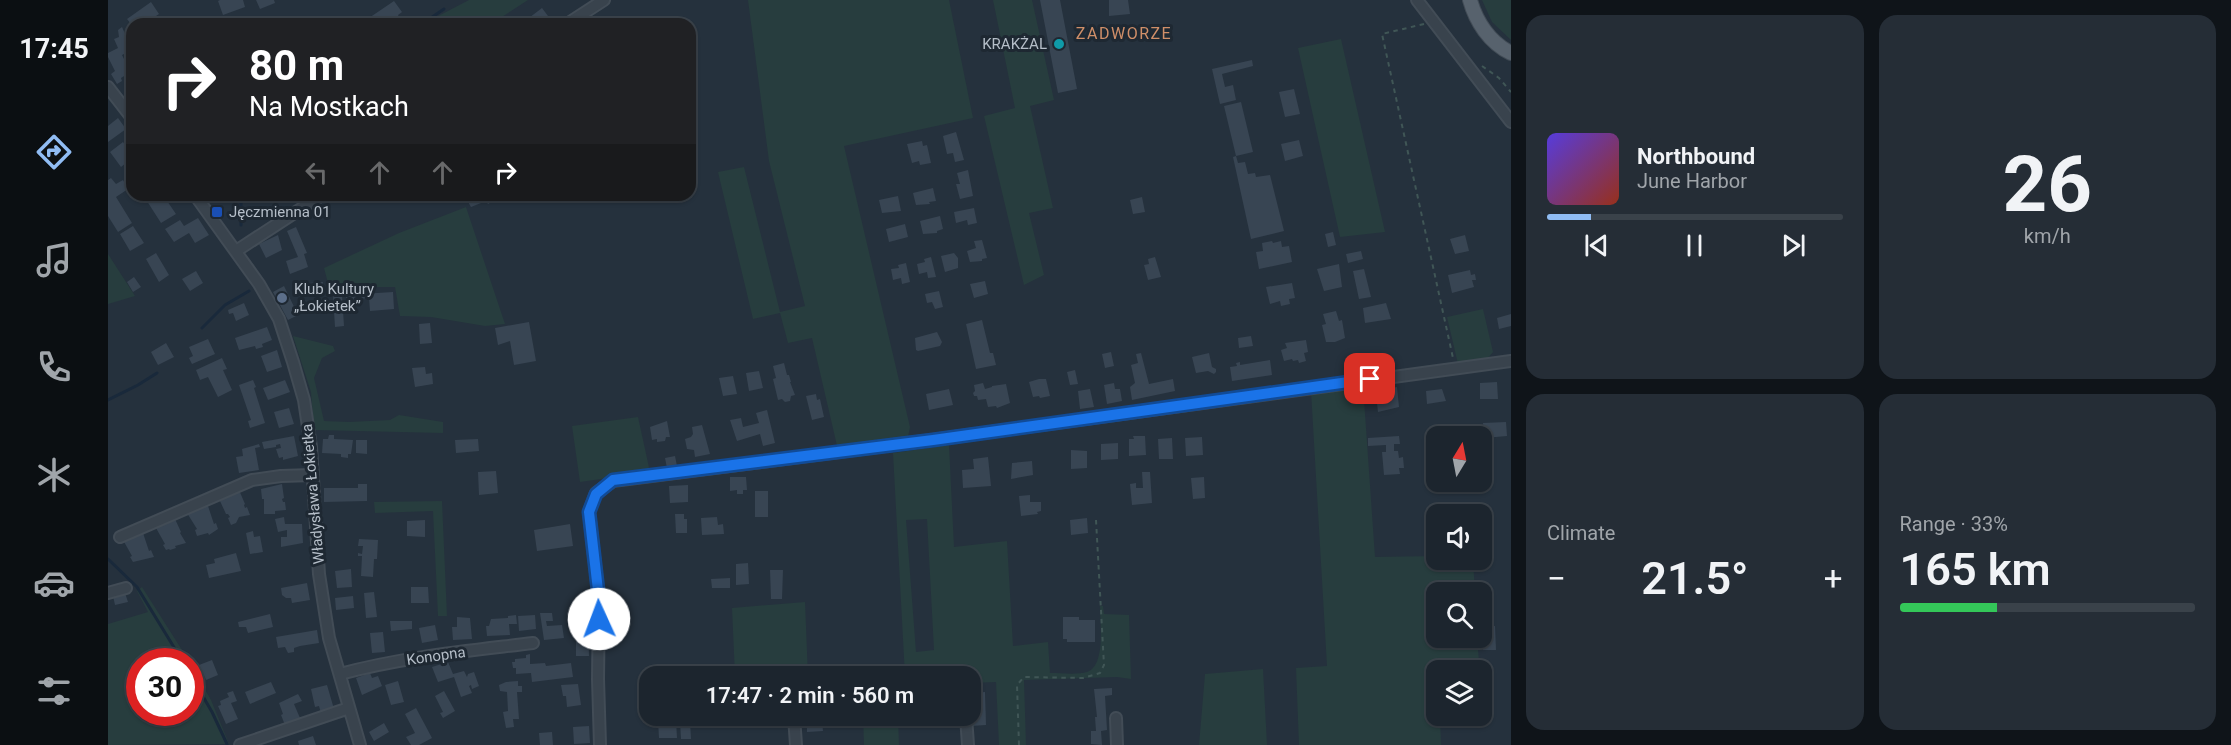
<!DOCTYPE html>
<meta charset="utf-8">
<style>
:root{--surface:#1c252e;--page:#252d36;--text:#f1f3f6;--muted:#a0a5aa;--line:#3a424a;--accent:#90bcf3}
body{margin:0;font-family:Roboto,sans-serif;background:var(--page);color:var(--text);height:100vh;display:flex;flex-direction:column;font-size:22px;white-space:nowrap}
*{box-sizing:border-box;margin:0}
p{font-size:20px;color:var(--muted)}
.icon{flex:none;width:33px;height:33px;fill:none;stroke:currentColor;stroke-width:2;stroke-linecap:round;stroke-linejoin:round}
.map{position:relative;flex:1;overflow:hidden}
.sheet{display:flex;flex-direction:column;gap:15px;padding:15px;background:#0f1419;width:720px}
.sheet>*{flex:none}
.banner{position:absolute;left:18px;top:18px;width:570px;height:183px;border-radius:18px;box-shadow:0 2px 4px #0004,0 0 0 2px var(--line);background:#202124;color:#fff;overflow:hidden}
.needle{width:39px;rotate:10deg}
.buttons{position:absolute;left:1318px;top:426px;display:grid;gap:12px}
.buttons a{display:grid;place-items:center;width:66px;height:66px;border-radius:12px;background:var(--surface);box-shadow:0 2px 4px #0004,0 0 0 2px var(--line);font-size:30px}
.speed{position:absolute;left:18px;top:648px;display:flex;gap:12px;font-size:30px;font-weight:700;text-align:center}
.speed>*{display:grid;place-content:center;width:78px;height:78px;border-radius:50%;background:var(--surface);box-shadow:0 2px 4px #0004,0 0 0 2px var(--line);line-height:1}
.speed .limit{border:9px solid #d22;background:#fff;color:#111}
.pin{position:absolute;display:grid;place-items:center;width:51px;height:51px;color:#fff;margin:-26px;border-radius:12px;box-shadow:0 3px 9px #0006}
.me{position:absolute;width:66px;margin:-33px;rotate:358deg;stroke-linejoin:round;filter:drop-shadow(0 0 4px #0008)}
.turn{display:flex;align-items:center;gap:21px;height:126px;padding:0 24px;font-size:27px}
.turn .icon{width:78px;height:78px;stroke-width:2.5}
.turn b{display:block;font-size:42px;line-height:51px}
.lanes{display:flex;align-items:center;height:57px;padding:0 24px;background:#0003;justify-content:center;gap:30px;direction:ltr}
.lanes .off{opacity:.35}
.big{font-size:45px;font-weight:600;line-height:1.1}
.sheet .widget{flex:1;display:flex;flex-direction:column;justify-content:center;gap:9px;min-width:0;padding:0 21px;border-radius:18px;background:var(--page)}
.sheet .dial{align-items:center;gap:0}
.dial b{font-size:78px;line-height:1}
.song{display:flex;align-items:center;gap:18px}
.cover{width:72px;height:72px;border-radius:9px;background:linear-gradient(135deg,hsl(250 70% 55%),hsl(10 70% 35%))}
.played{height:6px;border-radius:3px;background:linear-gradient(90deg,var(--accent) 15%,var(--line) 15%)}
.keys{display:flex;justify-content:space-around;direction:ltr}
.heat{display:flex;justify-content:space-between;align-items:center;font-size:33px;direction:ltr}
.charge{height:9px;border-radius:4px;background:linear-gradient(90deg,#34c759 33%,var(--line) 0)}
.sheet .tiles{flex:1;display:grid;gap:15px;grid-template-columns:repeat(2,1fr)}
.trip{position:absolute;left:531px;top:666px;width:342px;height:60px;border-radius:18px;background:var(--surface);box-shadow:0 2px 4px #0004,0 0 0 2px var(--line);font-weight:600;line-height:60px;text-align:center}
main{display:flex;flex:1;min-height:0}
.tab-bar{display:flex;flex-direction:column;width:108px;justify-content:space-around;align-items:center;background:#0b0f12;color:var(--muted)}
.tab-bar .icon{width:42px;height:42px}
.tab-bar .selected{color:var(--accent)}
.tab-bar b{font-size:27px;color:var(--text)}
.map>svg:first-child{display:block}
.green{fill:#273d3e;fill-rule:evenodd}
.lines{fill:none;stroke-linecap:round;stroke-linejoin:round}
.stream{stroke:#19293b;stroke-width:3}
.building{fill:#384553}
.minor-casing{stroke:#424c56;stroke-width:14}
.major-casing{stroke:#424c56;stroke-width:16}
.path{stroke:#405656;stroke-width:2;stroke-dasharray:4.5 4.5;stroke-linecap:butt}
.minor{stroke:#39434d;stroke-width:10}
.major{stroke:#57626d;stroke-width:14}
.route-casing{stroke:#114b97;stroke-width:15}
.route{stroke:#1a73e8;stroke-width:10}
.culture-dot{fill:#0f9aa8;stroke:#1e2832;stroke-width:2}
.transit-dot{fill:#1a4fb4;stroke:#1e2832;stroke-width:2}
.service-dot{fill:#5c6f8a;stroke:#1e2832;stroke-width:2}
.labels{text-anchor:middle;stroke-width:6;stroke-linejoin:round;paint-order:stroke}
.poi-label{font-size:15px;fill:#b5bec8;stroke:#1e2832;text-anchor:start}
.street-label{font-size:15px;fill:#b5bec8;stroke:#1e2832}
.neighbourhood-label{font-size:16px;letter-spacing:1.5px;fill:#d08f69;stroke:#1e2832}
</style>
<main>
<nav class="tab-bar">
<b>17:45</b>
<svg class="icon selected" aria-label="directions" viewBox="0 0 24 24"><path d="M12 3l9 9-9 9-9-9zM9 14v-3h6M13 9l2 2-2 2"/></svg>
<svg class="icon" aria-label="music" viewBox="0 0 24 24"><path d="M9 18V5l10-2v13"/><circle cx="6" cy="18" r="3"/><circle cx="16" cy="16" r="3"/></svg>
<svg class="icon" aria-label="phone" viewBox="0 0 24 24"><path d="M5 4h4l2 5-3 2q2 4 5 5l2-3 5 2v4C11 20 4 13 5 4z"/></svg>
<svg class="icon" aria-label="climate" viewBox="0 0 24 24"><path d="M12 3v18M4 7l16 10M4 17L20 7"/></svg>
<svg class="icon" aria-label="car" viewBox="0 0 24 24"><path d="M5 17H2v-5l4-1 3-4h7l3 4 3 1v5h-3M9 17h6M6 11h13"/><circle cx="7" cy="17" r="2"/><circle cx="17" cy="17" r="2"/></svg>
<svg class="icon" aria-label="filters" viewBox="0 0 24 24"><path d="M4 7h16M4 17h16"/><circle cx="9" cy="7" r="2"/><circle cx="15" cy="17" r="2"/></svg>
</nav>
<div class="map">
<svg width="1403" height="745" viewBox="0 0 1403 745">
<rect width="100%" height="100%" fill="#25313d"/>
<path class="green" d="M361,0H420L383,24H315Z
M640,0H841L865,118L736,146L802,427L800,437L730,450L704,338L680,343L672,313L645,319L610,172L636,167L672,312L697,306L661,161Z
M885,0H924L946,100L922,106L945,208L921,213L936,275L916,285L876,116L907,108Z
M1374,0H1403V40L1384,22Z
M1233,39L1277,232L1232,237L1190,48Z
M358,207L397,324L377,326L323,317L292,316L287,287H221L216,268L291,233Z
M0,254L27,296L0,304Z
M1375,309L1385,352L1379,359L1350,364L1339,317Z
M185,336L225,346L227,351L214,358L206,378L216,421L241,422L282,420L291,415L335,422V433L206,430L203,392Z
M1255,385L1267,557L1329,556V560H1365L1367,592H1329V638H1369L1371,661H1330L1329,716H1332L1333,745H1191L1188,668L1219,666L1203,391Z
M530,417L542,472L472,482L464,426Z
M841,445L846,547L899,541L905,646L940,642L942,673C953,673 969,675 979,672C998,666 992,622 992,606H995L996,614L1021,615L1023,679L1009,677L916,680L918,745H891L888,682L863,683L862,676H797L785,453ZM819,519L826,650L808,652L798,520Z
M334,501L339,616H330L325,511L267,513L266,502Z
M34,587L81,661L32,662V712H82L83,665L103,700L121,744L0,745V624L40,612L29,591Z
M697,602L700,676H627L624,608Z
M1155,669L1159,745H1091L1097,674Z
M755,716H790L791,745H756Z"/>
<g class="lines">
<path class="stream" d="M314,24L336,9
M133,225V195
M94,328L117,305L141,291
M0,400L30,385L49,373
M0,559L29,587L75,662
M82,674L104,712L119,744"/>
</g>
<path class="building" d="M112,0H135L137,7L115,15L110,1Z
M148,0H166L167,3L152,9Z
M932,0H952L969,89L950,93Z
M1001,0H1020L1022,14L1001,16Z
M286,1L294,12L290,15L291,17L286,21L285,19L282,21L280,19L273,24H256L255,22Z
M43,2L51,14L36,24H23L19,19Z
M434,8L446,24H413Z
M14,27L24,50L14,55L16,59L20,57L24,64V71L13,78L14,81L9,84L3,74L7,71L0,57V53L10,48L6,39L11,37L10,30Z
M1144,60L1145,66L1114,74L1117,87L1125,85L1128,100L1112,104L1104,69Z
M1186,89L1192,114L1177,117L1171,92Z
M1133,102L1145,152L1128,156L1130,163L1137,162L1140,174L1147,173L1148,177L1162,175L1176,231L1143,239L1125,157L1128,156L1116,106Z
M10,118L18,129L0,142V126Z
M848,132L856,160L847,162L845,153L839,154L835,136Z
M1191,140L1195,156L1177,161L1173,144Z
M814,141L815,146L819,145L823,163L812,165L811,161L804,163L799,144Z
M15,142L24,154V158L13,167L2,152Z
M860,170L865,196L852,199L848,184H852L849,173Z
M3,178L8,184L15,180L20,189L8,197L24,223L10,232L0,216V180Z
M825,188L828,201L821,202L822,204L808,205L805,193Z
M40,195H55L68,214L53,223L37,198Z
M356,195H390L392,197L380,204L378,201L363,207Z
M790,196L793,211L774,213L771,200Z
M1034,197L1037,212L1025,214L1022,200Z
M866,208L869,223L860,225L859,220L848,223L846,212Z
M832,216L835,229L829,231V233L815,234L812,221Z
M90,218L101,235L87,243L81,233L66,242L57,229L72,220L76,226Z
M797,224L800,237L781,242L778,229Z
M25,226L36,243L22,251L12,234Z
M188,227L199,253L196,254L200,267L182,274L178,261L190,257L179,231Z
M1225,232L1228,245L1220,247L1217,234Z
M170,235L174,250L158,258L151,244Z
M1357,235L1361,251L1347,254L1342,239Z
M874,240L879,258L874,259V261L862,262L859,251L868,248L866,241Z
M1164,241L1165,243L1173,241L1174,247L1181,246L1184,262L1151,269L1148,252L1155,251L1154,243Z
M1253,251L1255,259L1240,263L1238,254Z
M48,253L61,275L51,282L38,259Z
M846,253L850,258V268L837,272L833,256Z
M823,257L828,277L820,278L819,272L811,274L809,264L817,262L816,259Z
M1047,257L1053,277L1040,280L1036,265L1041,264L1040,259Z
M798,263L802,282L794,284L793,278L785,280L783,269L791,268L790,265Z
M1231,264L1234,287L1216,291L1209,269Z
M1256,269L1263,297L1251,299L1245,271Z
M1362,270L1363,275L1367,274L1368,280H1364L1366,287L1344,293L1340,275Z
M88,271L95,283L82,291L74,279Z
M26,277L33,287L25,292L19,282Z
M877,281L880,294L866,298L862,284Z
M215,282V289L202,292L201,283Z
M1184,283L1187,298L1181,299L1182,304L1173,306L1172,301L1162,304L1158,287Z
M176,286L190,315L180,320L165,292Z
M831,291L835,307L827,309L824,302L819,303L817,294Z
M285,292L286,309L262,311L261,298L238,300V295Z
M234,295L236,326L227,327L225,296Z
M136,303L141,315L128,321L125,313L121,314L120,310Z
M1278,303L1283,319L1257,323L1255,308Z
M1228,311L1231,321L1234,320L1237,338L1227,342H1218L1214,325L1218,324L1215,314Z
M1403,314V326L1391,329L1389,318Z
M874,320L882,353H885L888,365L868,369L858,324Z
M421,322L428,361L406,365L402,341L390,345L387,328Z
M322,323L324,343L312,344L311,324Z
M159,327L164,340L154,344L155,347L148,349L147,346L131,350L127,338Z
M829,332L834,342L832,346L810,351L808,350L807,338Z
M1143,336L1145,346L1131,348L1130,338Z
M100,339L107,354L84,364L81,358L85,356L81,347Z
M1198,340L1200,352L1196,353L1198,361L1191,363L1190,360L1185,361L1184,359L1176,361L1173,350L1179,348L1177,343Z
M58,343L66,357L50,365L43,352Z
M169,350L174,367L159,372L153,356Z
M1003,352L1006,366L997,368L994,354Z
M1033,353L1041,384L1065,379L1067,391L1024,400L1022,387L1027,383L1023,365L1030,363L1028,354Z
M1101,353L1104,367L1108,369V372L1106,374L1100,371L1088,373L1084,357Z
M114,358L119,369L115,370L124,390L110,397L100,377L92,380L88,370Z
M1162,360L1164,375L1124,381L1122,367L1129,366L1128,363L1132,362V365Z
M676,363L679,375H681L683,382H682L687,395L683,396L682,401L677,402L674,399L670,400L665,379L668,378L665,366Z
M317,367L318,374L324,373L325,384L307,387L304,368Z
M967,370L970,384L962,385L959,372Z
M651,371L655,388L641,391L638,373Z
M625,376L629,394L615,396L611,378Z
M931,379H938L942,396L932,398L931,396L925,397L921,382Z
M145,380L148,387L146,388L157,423L142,428L140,421L143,420L131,385Z
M177,380L182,392L160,400L155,388Z
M1389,382L1390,399H1372V383Z
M875,383L877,389L884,387V386L898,384L902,403L889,408L888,406L880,407L878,399L870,400L869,396H866L865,393L867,391L866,385Z
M1006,383L1007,389H1012L1014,401L999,404L996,385Z
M1289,387L1291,407L1270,412L1268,395L1279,394L1278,389Z
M841,389L845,405L821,410L818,394Z
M982,389L986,407L972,409L970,391Z
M1334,389L1338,401L1319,404L1318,391Z
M708,394L709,400L712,399L716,417L704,420L698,396Z
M181,408L186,424L171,428L166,412Z
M659,410L667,443L655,446L652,434L629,441L622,420L633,418L635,427L651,423L648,413Z
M559,421L562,437H558L557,441L549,442V439L544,440L542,427Z
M1398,422L1399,436L1376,438L1375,423Z
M594,425L602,454L587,457L586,450L579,449L577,439L583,437L585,434L584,427Z
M221,435H226V439L245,440L243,454H240V458L233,457V454L214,453L215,439H220Z
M186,436L190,456L175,460V457L171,458L168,449L173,448L172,444L168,445V447L156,449L154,442Z
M1025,436H1037L1038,455L1021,456V439H1026Z
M1291,436L1292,444H1286V451H1290L1291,458L1295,457L1296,468H1291L1292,474L1276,475L1274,452H1278V445L1260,446V438Z
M1094,437L1095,455L1078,456L1077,438Z
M1064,438L1065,459H1051L1050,439Z
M370,439L371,451L348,453L347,440Z
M248,440H259V454L248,453Z
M1010,443V459L993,460V444Z
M151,444L152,447L147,448L151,470L131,473L128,457L135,456L134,449Z
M1318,444H1329V460H1319Z
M963,450L979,451V468L963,469Z
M567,456L569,466L559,468L557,458Z
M880,457L883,486L855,488L854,470L866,469L865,459Z
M924,461L925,475L903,479L904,463Z
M388,471L390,493L371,495L370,472Z
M1034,472H1042L1044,503L1024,505L1022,484L1028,483V488H1035Z
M622,477H638L639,490H635V494H629V490L622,491Z
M1096,477L1097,498L1085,499L1083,478Z
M174,484L176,498L174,499L175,502H177L178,510L167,511V514H156V499H154L153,489Z
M250,484H259V501L216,502V488H250Z
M580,485V502L562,503L561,486Z
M131,490L137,504L136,505L137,508L139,507L142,515L131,517L128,523L123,525L120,518L122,517L120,514H118L112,501Z
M647,491H660V517H647Z
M922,495V502H933V511L929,512L930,514L913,516L911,496Z
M100,506L106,524L108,523L110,529L101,535L100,533L89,536L87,530L89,529L79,513Z
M1326,508H1338V514H1329V530H1327L1326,525H1323V514H1326Z
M567,514H576V519H579V533H568Z
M176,517L177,524H194L195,543L173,547V537H179V530L170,532L167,519Z
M609,517L610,525L615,524L616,534L594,535L593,518Z
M979,518L980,533L963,535L962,520Z
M67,519L73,532L72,533L78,543L67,546L68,548L62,550L61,549L58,550L55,545L57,544L48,528Z
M317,520V537L299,536V521Z
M462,524L465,546L429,551L426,530Z
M145,531L146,537L152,536L155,552L142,554L138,533Z
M35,533L41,551L43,550L46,557L25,562L22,557L24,556L15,540Z
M251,539L270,540L269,559H266L265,577L253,576L254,556H250V553L254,554L255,546H250Z
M128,553L133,571L101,578L98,565L107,563L106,559Z
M640,563L641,584L628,585V564Z
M243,569L244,587L229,588L227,571Z
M662,570H675L674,599H663Z
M622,578V588H604L603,579Z
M199,583L202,600L184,603L183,598H178L174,595L173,588Z
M303,587H320L321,603H303Z
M266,592L269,617L258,618L256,593Z
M17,593L20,602L7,605L5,596Z
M245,596L246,608L228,610L227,598Z
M432,613H444L445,621H438L439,626L454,625L456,638L436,640Z
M162,614L165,627L140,633L138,627H131L130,622Z
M408,615L409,624H401L402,635L379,636L378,626H381L383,619L400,618V616Z
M427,615L428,629L411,631L410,616Z
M349,617L362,618L364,639L345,640L344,627H349Z
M955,617H971V620H987V642H959V639H955Z
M282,621H304V629L283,631Z
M468,623H480L481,656H468Z
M327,625L330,640L314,643L311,628Z
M1387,626L1388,650H1375L1374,627Z
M209,630L211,643L192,646L186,648V652L180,653L177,647L170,648L168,637Z
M275,632L277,652L264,653L262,633Z
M422,654V664L437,663L438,666L463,663L465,677L424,682L423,673L408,674V668H405L404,662H407V659L418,658V655Z
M104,660L110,675L98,680L91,665Z
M340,662L345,674L356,671L359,677L360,674L366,672L371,686L364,689L363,685L361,686L364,693L353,697L346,677L330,682L324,667Z
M262,673L264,678L270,676L274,686L254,695L248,678Z
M290,681L296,702L283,705L277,685Z
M410,681V686H414V692H409L411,719H405L406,727L398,728L395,712L400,711L399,692L392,691L391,685L398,682Z
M163,682L168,693L142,704L137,692Z
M470,684L473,705L459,707L458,696H455L453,685Z
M219,685L226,709L213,713L211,706L207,707L203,689Z
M1004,688V695L997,696L999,730L993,731L994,745L983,744V731H988L987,717H989L986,689Z
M125,691L129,701L123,703L130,719L118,724L110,706L113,705L112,701L121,697L119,693Z
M336,691L347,711L335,718L332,713L335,712L327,696Z
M877,692L878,725L863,726L862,693Z
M190,694L194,701L186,704L192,718L177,725L173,715L175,714L171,703Z
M308,708L324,738L311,745H303L298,737L307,733L297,714Z
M568,720L569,738H551L550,721Z
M572,721H582L583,739H573Z
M714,721L715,731L699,732V722Z
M276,723L281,732L266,741L261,732Z
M481,726L482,743L466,744L465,727Z
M444,732L445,745H432L431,733Z
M205,736L208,745H191L190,741Z"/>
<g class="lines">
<g class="minor-casing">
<path id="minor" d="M1309,0L1403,122
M459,24L496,0
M0,87L24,118
M87,195L151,284L171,319L185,362L196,400L203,447L211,574L221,638L252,745
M128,251L214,195
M12,537L144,480L173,476L205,475
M0,593L18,588
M232,674C295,657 360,651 425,643
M686,716L688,745
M858,716L860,745
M1008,718L1009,745
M132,745L241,708
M492,745L490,679L491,599L481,512L488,493L505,481L824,440L1403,361"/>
</g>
<g class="major-casing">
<path id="major" d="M1362,0C1368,22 1382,43 1403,53"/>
</g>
<path class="path" d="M1316,24L1274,34L1345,358
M1374,66L1391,78L1403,92
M911,745L909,685L916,677L975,678L992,673L996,665L988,520"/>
<use href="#minor" class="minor"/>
<use href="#major" class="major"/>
</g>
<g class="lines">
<g class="route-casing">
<path id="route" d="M491,619V599L481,512L488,494L505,480L825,440L1262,379"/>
</g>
<use href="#route" class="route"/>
</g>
<circle class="culture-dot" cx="951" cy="44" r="6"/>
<rect class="transit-dot" x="103" y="206" width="12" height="12" rx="3"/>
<circle class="service-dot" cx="174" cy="298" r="6"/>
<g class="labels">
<g class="poi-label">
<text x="939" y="49" text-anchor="end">KRAKŻAL</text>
<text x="121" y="217">Jęczmienna 01</text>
<text x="186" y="294">Klub Kultury<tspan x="186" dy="17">„Łokietek”</tspan></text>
</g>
<g class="street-label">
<text transform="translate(205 494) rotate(-95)" y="5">Władysława Łokietka</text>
<text transform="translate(328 656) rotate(-8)" y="5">Konopna</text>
</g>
<g class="neighbourhood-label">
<text x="1016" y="39">ZADWORZE</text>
</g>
</g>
</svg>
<div class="buttons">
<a><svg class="needle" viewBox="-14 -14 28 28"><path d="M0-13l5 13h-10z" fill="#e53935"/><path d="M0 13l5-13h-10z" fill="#a0a5aa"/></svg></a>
<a><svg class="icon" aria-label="sound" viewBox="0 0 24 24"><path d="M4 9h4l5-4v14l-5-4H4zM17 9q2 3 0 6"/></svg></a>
<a><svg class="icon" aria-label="search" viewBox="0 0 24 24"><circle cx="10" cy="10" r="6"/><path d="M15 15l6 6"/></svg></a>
<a><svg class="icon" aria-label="layers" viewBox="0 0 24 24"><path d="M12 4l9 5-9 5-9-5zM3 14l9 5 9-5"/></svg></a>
</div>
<div class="speed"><div class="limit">30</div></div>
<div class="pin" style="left:1262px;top:379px;background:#d93025"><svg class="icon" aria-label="arrive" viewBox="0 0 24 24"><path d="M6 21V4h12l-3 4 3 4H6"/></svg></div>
<svg class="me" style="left:491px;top:619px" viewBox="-20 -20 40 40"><circle r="19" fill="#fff"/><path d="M0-13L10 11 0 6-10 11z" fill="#1a73e8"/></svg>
<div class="trip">17:47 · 2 min · 560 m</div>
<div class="banner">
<div class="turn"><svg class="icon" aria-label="right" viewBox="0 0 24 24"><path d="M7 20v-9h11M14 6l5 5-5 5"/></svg><div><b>80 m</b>Na Mostkach</div></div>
<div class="lanes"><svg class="icon off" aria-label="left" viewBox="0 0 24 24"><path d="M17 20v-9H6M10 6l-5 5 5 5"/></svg><svg class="icon off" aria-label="ahead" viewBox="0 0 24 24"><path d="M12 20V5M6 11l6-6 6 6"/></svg><svg class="icon off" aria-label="ahead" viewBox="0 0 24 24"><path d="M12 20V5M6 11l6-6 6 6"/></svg><svg class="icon" aria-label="right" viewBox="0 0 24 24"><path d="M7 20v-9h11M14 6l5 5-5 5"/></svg></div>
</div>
</div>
<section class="sheet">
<div class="tiles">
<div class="widget">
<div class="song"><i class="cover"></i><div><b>Northbound</b><p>June Harbor</p></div></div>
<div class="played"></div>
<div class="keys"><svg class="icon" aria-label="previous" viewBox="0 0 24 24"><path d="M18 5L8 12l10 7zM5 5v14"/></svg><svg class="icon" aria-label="pause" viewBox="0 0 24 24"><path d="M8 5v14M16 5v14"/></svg><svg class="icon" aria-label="next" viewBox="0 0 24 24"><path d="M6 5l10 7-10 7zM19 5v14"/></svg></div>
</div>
<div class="widget dial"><b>26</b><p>km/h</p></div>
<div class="widget"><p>Climate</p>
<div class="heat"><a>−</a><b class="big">21.5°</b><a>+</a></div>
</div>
<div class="widget"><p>Range · 33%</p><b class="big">165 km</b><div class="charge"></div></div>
</div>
</section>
</main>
